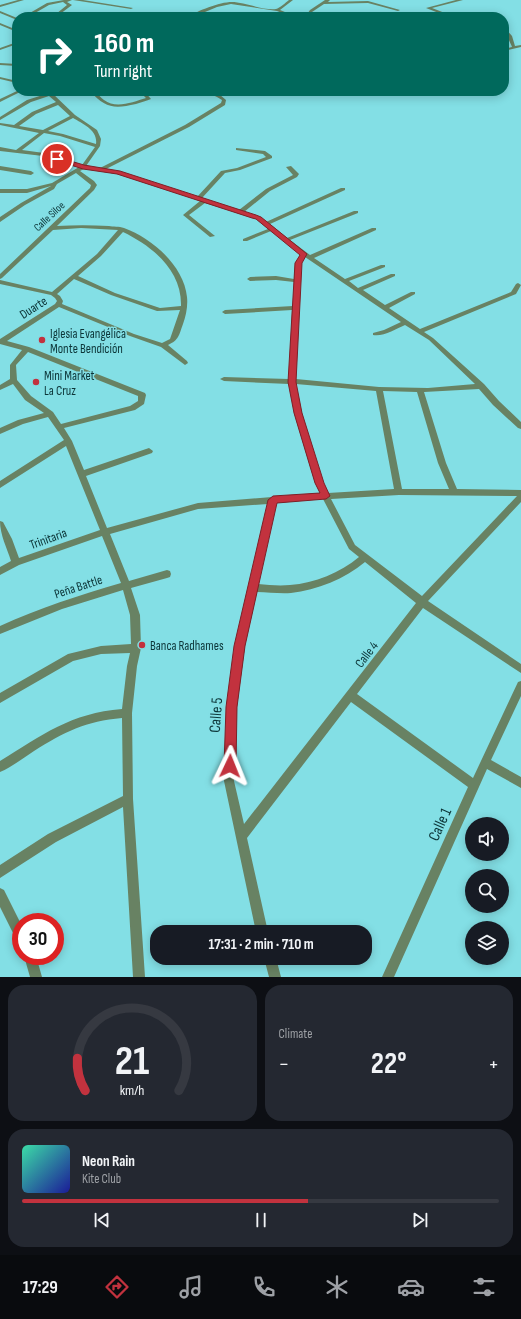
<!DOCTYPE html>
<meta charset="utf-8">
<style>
:root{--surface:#171b24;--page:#242831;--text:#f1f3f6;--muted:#9ea1a6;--line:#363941;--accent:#c2323e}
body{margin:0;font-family:"Sofia Sans Condensed",sans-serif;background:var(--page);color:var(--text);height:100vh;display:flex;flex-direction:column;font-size:15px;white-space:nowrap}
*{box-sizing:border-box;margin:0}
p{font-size:13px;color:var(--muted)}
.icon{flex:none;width:22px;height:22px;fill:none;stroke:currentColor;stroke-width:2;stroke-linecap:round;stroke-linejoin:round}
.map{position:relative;height:977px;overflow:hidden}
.details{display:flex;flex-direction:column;gap:8px;padding:8px;background:#0d0f14;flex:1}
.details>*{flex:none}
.top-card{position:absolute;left:12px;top:12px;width:497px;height:84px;border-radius:16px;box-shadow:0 2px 10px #0003;background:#00695c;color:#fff;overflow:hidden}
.controls{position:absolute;left:465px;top:817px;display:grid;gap:8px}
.controls a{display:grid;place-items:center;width:44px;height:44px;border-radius:50%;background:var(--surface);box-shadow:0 2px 10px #0003;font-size:20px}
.speed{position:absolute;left:12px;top:913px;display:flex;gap:8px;font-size:20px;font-weight:700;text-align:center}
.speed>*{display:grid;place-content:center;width:52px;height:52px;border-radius:50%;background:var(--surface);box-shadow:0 2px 10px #0003;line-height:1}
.speed .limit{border:6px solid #d22;background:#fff;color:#111}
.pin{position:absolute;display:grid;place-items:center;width:34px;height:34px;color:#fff;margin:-17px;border:2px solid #fff;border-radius:50%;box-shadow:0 1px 4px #0007}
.me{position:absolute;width:44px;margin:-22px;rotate:2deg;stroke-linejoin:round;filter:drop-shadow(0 0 3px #0008)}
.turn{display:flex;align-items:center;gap:14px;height:84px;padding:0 16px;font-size:18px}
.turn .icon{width:52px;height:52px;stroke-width:2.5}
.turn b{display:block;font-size:28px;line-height:34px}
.big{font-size:30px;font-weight:700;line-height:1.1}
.details .tile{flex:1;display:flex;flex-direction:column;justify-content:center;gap:6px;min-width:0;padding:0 14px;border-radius:16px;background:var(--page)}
.details .dial{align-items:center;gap:0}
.dial svg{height:104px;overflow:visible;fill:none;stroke:var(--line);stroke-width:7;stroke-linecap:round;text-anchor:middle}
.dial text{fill:var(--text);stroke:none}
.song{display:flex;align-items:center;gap:12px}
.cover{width:48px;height:48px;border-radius:6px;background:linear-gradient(135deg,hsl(160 70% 55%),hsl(240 70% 35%))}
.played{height:4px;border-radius:2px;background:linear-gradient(90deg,var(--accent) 60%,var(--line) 60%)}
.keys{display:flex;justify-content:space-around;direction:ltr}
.heat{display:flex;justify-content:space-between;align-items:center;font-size:22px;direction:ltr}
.details .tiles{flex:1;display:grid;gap:8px;grid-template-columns:1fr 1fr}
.tile:last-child{grid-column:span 2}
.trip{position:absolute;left:150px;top:925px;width:222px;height:40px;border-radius:16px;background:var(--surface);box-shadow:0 2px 10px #0003;font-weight:700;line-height:40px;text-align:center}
.tabs{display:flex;height:64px;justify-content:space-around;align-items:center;background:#090b0e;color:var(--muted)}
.tabs .icon{width:28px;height:28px}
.tabs .active{color:var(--accent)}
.tabs b{font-size:18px;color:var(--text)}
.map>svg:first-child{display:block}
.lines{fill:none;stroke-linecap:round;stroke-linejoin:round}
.street{fill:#688263;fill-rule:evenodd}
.route{fill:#c2323e;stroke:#7e2028}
.poi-dot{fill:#c2323e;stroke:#83dfe5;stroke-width:1.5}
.labels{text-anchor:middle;stroke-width:3;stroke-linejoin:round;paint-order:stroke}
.far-street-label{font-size:11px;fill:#0c3538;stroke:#83dfe5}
.street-label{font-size:13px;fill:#0c3538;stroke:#83dfe5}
.poi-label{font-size:13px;fill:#0c3538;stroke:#83dfe5;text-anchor:start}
.near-street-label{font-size:16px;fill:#0c3538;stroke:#83dfe5}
</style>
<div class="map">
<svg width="521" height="977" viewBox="0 0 521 977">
<rect width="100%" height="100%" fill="#83dfe5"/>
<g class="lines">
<path class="street" d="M18,0H24L0,7V5Z
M64,0H72L67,2L72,5L60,14L63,17H57L56,14L67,5L63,2L49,5L28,17H23L47,3Z
M73,0H83L133,8L131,9Z
M289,0H293L280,10L297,17H292L277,11L231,4L217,7L193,17H187C198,11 219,2 232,2C244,2 265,11 276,9C280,8 285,3 289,0Z
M325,0H330L328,2L368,1L400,10L398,11L368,3L324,4L312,12L309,17H305L310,10Z
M456,0H463L432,8L455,17H449L426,8Z
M0,11L17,18V20L0,13Z
M0,23L17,30V32L0,25Z
M504,27L512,36L515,46L521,45V47L504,51V49L512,47C510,41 504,32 504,27Z
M17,42V44L0,50V48Z
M0,63L17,64V66L0,65Z
M0,77L17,81V83L0,79Z
M17,91H22L0,102V99Z
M43,91H48L52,93L75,115L97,130L101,139L100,146L86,166L100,168L185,125L221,103L222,100L217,97L204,91C213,91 220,94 226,100L225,105L189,127L106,169L120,172L197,197L221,171L237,168L266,157L263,154L236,150V148L265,151L272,156V158L240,170L225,173L202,198L239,210L266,189L293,175L286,167L291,166L299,174L297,177L270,191L244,212L260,217L266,222L341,188H345V190L270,224L287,238L354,211H358V213L290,240L310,255L372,228H376V230L314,258L345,279L381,265H385V267L349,281L358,288L391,274H395V276L363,290L385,305L411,292H415V294L389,308L420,329L511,292L516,284L518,283L521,285L516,294L424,332L433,338L484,384L499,401L521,422V429L518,428L493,405L479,389L424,392L446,463L457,489L521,490V502L428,601L521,664V673L423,608L357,694L473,778L518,682L521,681V696L491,760L521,777V788L487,769L394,977H382L468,787L351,702L247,838L268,932H256L224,781L227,707L235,646L268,504L198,509L110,534L129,581L167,570L170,571L171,574L170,577L167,578L131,588L140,615L141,648L137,666L132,713L133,799L145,977H133L123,807L56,842L0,878V865L48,834L123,796L122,718C86,721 64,732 34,751C23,758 12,767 0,772V761C42,735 71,713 122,709L127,666L130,653L101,654L73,661L0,703V693L68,654L101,646L131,644L130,615L123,590L62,609L0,634V626C39,608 80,595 121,583L102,536L19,565L0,575V567L11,561C7,548 0,535 0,521L3,522L12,539L19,558L100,530L66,446L0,488V481L64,440L48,417L23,424L0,434V428L18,420L44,413L25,400L13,384L0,390V385L10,379V365L22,350L0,344V339L55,304L57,301L55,298L51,295L0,284V280L52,292L97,254L118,230L81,228L53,230L2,278L0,279V274L90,188L91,185L76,173L57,184L54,189L25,205L0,222V217L21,203L51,186L27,193H0V189H27L52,183L79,167L43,156L0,151V147L16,150L39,133L0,125V123L14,125L32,112L56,102L49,96L31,102L0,120V117L27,100L46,94ZM58,105L70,116L43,130L19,126L36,114ZM73,118C83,124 98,130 96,144L63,134L48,131ZM44,133L60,136L95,147L82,165L44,153L22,150ZM84,169L117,174L200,201L183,215L210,237L215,236L189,215L205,203L256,219L268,229L243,239V241H247L271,231L301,254L295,263L294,279L276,276L250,277L247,279L250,281L276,280L294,282L293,306L225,310L222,312L225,314L292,310L289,379L224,377L220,379L224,381L289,384L294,413L315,483L320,493L198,503L107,528L86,476L152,453L153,451L149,448L84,470L72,441L64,428L135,410L144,404L146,395L145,393L29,347L7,341L59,307L130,336L161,347L185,365L188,363L187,361L168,345C179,340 179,335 183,324C186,316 188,306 187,297C184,266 152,238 124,228C119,226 113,227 109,226C91,225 74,225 57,226L94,190L97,185L94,181L80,171ZM123,232C152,246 182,270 181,306L160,308L115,293L78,276L101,256ZM305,257L401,322L384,330L373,333V335C383,337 396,329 405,325L429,340L475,384L428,388L379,387L296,379L301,263ZM74,279L111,295L157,311L180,310L170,339L162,343L134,334L62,304L63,301L60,296L57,294ZM28,352L138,396V401L130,406L61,424L53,412L31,396L17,380L16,365ZM296,384L376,391L394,489L328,493L323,483L302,413ZM383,391L417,392L438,463L449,489H402ZM399,495L517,496L422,596L355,545L331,499ZM323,499L349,549L359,557C340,573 315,583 290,585C279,586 269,585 258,584L276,503ZM365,562L416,603L244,824L234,781L237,707L245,646L257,592C268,592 280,594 291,593C317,590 345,579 365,562Z
M90,91H95C98,94 101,98 104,100C116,109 133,102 146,98L139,91H144L151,99C147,101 141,102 136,104C114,109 105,108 90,91Z
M0,166L31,171L34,173L31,175L0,170Z
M0,888L4,890L21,924V943L17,941L0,907Z
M24,956H36L42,977H30Z
M264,958H276L281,977H269Z"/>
</g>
<path class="route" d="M57,157L84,165L120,171L256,215L261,217L307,254L302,263L296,382L302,413L324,483L330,496L326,499L277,503L245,646L237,707L236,766L234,770L230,772L226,770L224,766L226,707L234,646L268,500L273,496L320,493L315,483L294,413L288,382L295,263L300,255L256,219L252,218L117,174L83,169L55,160V158Z"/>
<g class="poi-dot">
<circle cx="42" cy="340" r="4"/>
<circle cx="36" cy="382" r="4"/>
<circle cx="142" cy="645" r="4"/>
</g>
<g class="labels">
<g class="far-street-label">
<text transform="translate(49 216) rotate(-43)" y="4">Calle Siloe</text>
</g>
<g class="street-label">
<text transform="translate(33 307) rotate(-33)" y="5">Duarte</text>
<text transform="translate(48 538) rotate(-20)" y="5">Trinitaria</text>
<text transform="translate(78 586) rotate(-18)" y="5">Peña Battle</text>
<text transform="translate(366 654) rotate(-53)" y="5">Calle 4</text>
</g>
<g class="poi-label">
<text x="50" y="338">Iglesia Evangélica<tspan x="50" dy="15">Monte Bendición</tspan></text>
<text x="44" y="380">Mini Market<tspan x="44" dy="15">La Cruz</tspan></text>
<text x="150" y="650">Banca Radhames</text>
</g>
<g class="near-street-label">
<text transform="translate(215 715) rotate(-86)" y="6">Calle 5</text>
<text transform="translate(439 824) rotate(-66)" y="6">Calle 1</text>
</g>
</g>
</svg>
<div class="controls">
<a><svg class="icon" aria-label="sound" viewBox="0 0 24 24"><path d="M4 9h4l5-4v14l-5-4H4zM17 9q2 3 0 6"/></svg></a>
<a><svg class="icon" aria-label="search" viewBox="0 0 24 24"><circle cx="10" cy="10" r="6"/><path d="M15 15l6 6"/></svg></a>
<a><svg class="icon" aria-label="layers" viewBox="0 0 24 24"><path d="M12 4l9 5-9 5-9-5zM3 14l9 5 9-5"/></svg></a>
</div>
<div class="speed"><div class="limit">30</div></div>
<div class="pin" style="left:57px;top:159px;background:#d93025"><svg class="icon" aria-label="arrive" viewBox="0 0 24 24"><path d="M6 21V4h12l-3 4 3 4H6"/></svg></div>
<svg class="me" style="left:230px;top:766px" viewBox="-20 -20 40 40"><path d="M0-17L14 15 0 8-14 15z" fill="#c2323e" stroke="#fff" stroke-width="4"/></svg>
<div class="trip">17:31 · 2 min · 710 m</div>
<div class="top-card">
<div class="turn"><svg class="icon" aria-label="right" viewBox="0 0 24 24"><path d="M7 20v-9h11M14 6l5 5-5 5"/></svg><div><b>160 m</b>Turn right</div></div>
</div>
</div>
<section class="details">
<div class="tiles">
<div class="tile dial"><svg viewBox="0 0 100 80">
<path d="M14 69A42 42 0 1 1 86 69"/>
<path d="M14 69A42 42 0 0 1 8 44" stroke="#c2323e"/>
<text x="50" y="56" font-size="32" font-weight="700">21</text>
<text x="50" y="72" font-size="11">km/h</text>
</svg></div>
<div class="tile"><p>Climate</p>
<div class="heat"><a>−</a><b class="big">22°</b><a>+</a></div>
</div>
<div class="tile">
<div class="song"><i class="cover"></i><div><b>Neon Rain</b><p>Kite Club</p></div></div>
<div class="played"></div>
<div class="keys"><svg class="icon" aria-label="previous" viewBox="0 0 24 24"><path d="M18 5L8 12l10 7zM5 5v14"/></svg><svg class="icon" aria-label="pause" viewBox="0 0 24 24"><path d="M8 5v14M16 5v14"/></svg><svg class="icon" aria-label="next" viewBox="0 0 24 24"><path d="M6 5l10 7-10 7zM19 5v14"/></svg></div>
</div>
</div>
</section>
<nav class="tabs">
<b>17:29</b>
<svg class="icon active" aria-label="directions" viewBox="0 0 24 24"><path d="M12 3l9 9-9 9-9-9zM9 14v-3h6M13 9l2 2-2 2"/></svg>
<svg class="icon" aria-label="music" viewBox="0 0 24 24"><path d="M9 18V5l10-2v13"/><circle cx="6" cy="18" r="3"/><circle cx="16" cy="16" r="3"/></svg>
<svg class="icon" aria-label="phone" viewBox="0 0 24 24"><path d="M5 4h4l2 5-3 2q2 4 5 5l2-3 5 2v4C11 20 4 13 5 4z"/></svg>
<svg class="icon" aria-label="climate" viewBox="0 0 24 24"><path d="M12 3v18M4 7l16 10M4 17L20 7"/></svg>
<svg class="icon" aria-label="car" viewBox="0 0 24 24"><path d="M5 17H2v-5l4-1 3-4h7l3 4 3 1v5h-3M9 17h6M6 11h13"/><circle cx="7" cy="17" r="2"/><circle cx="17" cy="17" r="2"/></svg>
<svg class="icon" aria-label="filters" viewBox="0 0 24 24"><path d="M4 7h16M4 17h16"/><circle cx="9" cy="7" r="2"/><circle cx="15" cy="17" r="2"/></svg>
</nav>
